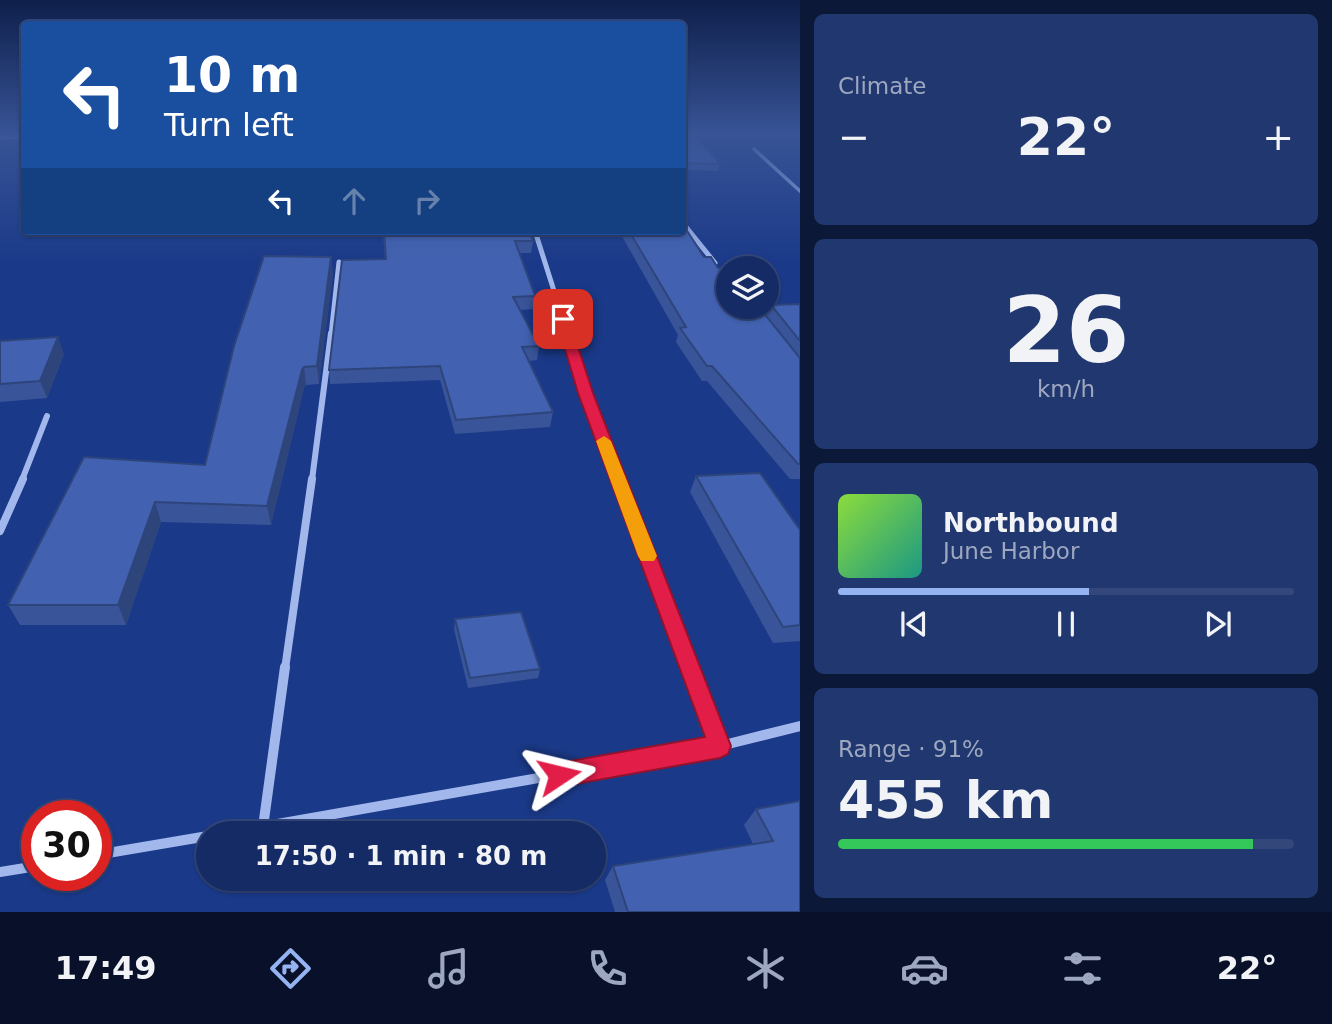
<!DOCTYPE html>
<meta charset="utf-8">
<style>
:root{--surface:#142b66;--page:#21376f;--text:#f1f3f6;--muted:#9da7bf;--line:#33477a;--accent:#95b2f1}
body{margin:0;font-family:"DejaVu Sans",sans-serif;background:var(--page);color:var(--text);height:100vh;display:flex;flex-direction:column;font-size:26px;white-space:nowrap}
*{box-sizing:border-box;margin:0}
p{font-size:23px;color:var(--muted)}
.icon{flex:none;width:38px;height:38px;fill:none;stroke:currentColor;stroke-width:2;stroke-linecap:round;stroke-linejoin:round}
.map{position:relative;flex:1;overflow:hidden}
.drawer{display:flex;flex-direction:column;gap:14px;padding:14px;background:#0b1838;width:532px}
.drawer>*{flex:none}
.banner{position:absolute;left:21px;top:21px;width:665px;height:214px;border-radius:7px;box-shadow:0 2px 5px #0004,0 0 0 2px var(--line);background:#1a4fa0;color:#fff;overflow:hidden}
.fabs{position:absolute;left:716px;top:256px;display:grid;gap:14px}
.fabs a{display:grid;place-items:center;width:63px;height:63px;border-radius:50%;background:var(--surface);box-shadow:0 2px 5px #0004,0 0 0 2px var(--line);font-size:35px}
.speed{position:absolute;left:21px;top:800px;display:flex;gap:14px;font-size:35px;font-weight:700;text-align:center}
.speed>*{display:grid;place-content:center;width:91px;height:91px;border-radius:50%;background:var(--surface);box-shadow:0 2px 5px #0004,0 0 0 2px var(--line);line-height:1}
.speed .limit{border:10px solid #d22;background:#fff;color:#111}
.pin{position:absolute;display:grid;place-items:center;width:60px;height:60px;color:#fff;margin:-30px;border-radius:14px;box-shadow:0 4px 10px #0006}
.me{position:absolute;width:77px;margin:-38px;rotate:80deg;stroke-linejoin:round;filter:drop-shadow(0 0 5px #0008)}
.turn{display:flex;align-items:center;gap:24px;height:147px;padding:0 28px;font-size:32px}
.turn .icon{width:91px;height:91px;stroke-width:2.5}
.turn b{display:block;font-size:49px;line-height:60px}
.lanes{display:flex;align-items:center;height:66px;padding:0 28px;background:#0003;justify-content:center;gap:35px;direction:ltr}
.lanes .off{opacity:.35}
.big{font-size:52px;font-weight:700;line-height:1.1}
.drawer .widget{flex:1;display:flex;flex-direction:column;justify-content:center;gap:10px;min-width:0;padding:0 24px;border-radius:10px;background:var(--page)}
.drawer .dial{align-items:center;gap:0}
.dial b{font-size:91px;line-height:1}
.song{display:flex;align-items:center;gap:21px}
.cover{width:84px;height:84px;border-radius:10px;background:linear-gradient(135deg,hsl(90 70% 55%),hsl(170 70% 35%))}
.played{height:7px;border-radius:4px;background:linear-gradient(90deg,var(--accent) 55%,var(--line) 55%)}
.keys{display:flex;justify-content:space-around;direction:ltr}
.heat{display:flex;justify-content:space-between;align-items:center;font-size:38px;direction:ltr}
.charge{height:10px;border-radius:5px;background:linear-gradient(90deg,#34c759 91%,var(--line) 0)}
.trip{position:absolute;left:196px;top:821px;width:410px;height:70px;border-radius:35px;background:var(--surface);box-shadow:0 2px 5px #0004,0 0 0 2px var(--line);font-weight:700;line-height:70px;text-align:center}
.tabs{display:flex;height:112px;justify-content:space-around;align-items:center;background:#081129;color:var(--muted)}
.tabs .icon{width:49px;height:49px}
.tabs .active{color:var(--accent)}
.tabs b{font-size:32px;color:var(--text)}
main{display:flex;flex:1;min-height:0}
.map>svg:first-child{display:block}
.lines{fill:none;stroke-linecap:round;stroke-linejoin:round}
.minor-far4{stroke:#a2b8ed;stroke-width:3.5}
.minor-far3{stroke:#a2b8ed;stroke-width:5}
.minor-far2{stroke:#a2b8ed;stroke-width:6}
.minor-far1{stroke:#a2b8ed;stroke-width:8}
.minor{stroke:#a2b8ed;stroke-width:10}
.wall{fill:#395498}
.shaded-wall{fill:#2e457c}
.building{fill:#4262b1;stroke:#2e457c;stroke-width:2}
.route{fill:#e11d48;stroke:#92132f;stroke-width:2}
.slow{fill:#f59e0b}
</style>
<main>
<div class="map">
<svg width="800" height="912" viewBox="0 0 800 912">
<rect width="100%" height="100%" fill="#1a3988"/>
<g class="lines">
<path class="minor-far4" d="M0,138L24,137
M754,149L800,191"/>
<path class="minor-far3" d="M682,222L715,263
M535,231L568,335
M331,335L339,262"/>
<path class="minor-far2" d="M567,333L586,393L619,480
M22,480L47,416
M312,480L331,333"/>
<path class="minor-far1" d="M618,479L691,669
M0,531L23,479
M285,669L312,479"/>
<path class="minor" d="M690,667L720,746
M263,827L285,667
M226,833L720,746L800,726
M96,855L208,836
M0,872L37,866"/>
</g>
<path class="wall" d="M682,135L720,164L718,171L682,170Z
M383,231H529L533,241L531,253H519L535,296L534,309L520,310L539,346L537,360L528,361L553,412L550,427L455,434L440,380L330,384L329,370L385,259Z
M619,231H682L728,306L766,317L771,305L800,304V479H790L707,381H702L676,342L678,335Z
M333,273L319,384L306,385L304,388L271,525L161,522L126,625H20L8,605L205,465Z
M0,341L64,354L47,398L0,402Z
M696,476L800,530V641L773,643L690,492Z
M455,619L540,669L538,678L468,688L454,629Z
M800,801V912H615L605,880L613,866L753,844L744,825L756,809Z"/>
<path class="shaded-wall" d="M331,257L333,273L319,384L317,366Z
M58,337L64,354L47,398L40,381Z
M304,367L306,385L304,388L271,525L267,506L302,370Z
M155,502L161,522L126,625L118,605Z"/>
<path class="building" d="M682,135H694L720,164L682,163Z
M682,223L704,257H711L718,268H724L728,273V306H758L800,358V464H798L712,366H707L680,328L686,327L629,231H682Z
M384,231H529L533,241H515L535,296L513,297L539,346L522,347L553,412L456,420L440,366L329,370L342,260L386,259Z
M264,256L331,257L317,366L304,367L302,370L267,506L155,502L118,605H8L84,457L205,465L234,346Z
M800,304V341L771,305Z
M58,337L40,381L0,384V341Z
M760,473L800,530V625L783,627L696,476Z
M521,612L540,669L470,678L455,619Z
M800,801V912H628L613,866L773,841L756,809Z"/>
<linearGradient id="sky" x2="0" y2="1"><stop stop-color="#0e1f4b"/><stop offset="0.51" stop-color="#385496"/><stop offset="1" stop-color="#385496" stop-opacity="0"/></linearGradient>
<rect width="800" height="263" fill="url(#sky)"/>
<path class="route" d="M563,315L569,319L593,393L731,746L728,754L720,758L559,787L550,783L547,775L550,766L559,763L705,737L578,393L556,319Z"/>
<path class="slow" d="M604,436L611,441L657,556L654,561H641L638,556L596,441Z"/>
</svg>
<div class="fabs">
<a><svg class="icon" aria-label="layers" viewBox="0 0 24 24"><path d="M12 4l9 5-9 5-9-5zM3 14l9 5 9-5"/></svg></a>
</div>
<div class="speed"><div class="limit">30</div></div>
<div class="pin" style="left:563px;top:319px;background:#d93025"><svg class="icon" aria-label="arrive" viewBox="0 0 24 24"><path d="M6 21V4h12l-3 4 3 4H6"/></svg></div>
<svg class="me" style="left:559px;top:775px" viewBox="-20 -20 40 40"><path d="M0-17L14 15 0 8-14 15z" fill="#e11d48" stroke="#fff" stroke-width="4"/></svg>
<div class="trip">17:50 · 1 min · 80 m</div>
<div class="banner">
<div class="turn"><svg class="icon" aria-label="left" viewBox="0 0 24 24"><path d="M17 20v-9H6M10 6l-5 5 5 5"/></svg><div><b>10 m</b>Turn left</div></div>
<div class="lanes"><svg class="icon" aria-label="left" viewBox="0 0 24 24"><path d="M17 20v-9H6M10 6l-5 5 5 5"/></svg><svg class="icon off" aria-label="ahead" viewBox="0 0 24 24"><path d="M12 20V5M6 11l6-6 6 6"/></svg><svg class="icon off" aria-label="right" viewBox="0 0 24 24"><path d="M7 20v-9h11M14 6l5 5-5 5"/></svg></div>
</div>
</div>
<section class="drawer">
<div class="widget"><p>Climate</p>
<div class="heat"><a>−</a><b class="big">22°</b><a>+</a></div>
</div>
<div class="widget dial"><b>26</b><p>km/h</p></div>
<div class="widget">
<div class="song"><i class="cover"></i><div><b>Northbound</b><p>June Harbor</p></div></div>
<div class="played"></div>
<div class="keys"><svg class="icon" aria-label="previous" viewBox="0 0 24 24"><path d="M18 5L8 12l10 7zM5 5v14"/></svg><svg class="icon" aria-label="pause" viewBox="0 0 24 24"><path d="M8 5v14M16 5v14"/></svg><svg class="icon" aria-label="next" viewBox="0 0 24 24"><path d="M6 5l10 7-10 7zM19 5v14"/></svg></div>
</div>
<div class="widget"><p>Range · 91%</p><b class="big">455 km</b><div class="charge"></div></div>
</section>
</main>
<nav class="tabs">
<b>17:49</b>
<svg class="icon active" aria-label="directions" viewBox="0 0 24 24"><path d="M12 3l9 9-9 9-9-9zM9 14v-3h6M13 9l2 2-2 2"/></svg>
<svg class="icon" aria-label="music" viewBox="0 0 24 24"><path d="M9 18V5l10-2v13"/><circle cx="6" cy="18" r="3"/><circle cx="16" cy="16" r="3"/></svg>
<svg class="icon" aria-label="phone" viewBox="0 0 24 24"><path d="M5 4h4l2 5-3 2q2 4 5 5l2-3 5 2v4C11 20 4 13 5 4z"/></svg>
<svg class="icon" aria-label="climate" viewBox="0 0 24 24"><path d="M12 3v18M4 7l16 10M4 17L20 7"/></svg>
<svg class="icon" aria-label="car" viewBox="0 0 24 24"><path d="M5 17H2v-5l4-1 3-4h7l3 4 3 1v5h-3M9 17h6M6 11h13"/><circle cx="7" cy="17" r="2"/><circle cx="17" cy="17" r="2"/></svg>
<svg class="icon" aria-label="filters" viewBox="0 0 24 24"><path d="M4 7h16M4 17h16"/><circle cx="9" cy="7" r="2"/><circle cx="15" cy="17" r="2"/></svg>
<b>22°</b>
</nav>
